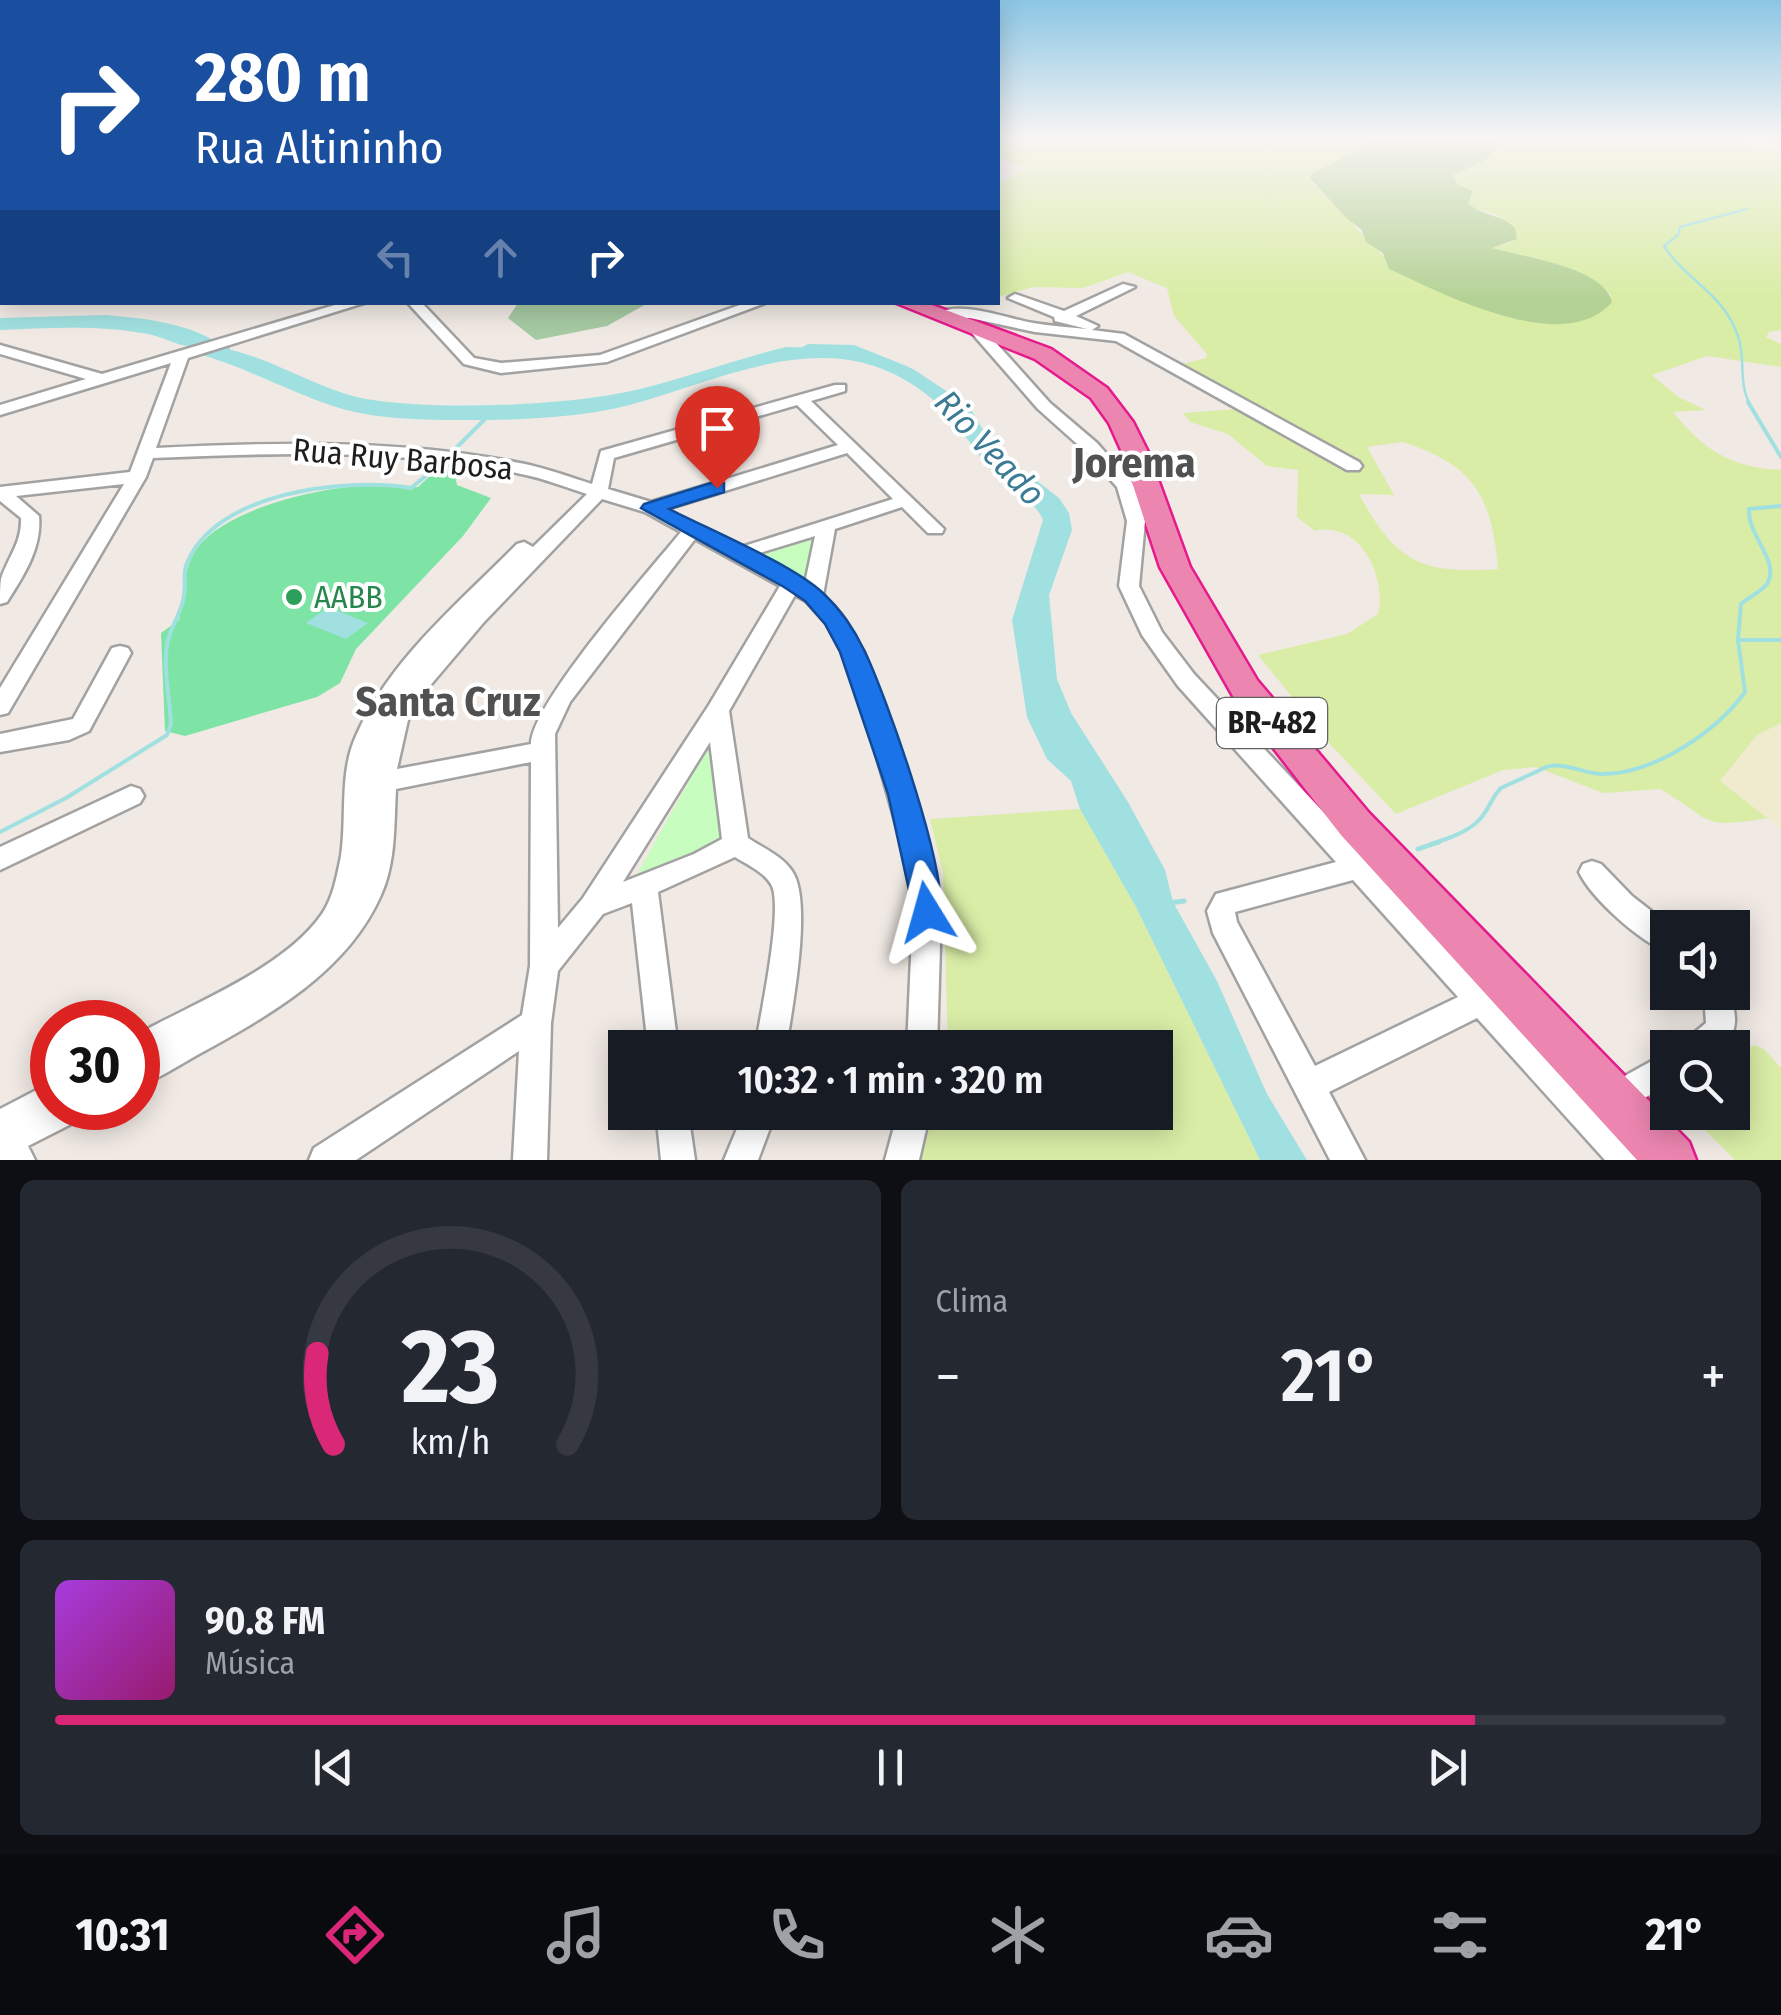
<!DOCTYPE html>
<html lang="pt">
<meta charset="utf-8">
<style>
:root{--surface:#171b24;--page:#242831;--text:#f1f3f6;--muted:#9ea1a6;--line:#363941;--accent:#db2777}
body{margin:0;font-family:"Fira Sans Condensed",sans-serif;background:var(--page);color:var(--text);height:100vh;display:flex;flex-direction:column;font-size:38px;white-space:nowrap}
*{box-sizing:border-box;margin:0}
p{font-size:32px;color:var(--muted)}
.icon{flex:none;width:55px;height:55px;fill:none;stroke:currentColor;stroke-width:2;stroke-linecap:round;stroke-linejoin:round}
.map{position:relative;height:1160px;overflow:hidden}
.details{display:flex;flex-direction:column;gap:20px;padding:20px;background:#0d0f14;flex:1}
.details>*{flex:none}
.banner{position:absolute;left:0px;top:0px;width:1000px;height:305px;box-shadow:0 5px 25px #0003;background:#1a4fa0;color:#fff;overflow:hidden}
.buttons{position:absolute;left:1650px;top:910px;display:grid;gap:20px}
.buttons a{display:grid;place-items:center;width:100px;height:100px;border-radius:0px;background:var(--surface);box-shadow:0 5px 25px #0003;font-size:50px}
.speed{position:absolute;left:30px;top:1000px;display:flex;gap:20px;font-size:50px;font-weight:700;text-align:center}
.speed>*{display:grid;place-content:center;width:130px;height:130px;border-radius:50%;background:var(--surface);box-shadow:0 5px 25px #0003;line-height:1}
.speed .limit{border:15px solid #d22;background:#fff;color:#111}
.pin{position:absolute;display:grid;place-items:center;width:85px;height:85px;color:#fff;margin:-102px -42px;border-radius:50% 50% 50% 0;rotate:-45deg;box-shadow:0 0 10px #0007}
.pin .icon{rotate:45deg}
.me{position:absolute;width:110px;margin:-55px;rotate:352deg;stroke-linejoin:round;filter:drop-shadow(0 0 8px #0008)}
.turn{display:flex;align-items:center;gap:35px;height:210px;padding:0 30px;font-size:45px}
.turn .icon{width:130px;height:130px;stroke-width:2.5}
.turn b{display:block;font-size:70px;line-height:85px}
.lanes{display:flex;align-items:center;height:95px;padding:0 30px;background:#0003;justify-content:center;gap:50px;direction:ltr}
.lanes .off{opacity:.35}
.big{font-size:75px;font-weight:600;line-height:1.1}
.details .widget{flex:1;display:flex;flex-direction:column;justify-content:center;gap:15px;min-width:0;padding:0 35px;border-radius:15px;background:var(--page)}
.details .dial{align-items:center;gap:0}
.dial svg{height:260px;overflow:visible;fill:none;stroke:var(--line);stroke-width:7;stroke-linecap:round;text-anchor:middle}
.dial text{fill:var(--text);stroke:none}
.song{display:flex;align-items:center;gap:30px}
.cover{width:120px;height:120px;border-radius:15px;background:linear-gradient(135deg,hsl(280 70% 55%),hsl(320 70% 35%))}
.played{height:10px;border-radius:5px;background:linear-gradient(90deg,var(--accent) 85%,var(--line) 85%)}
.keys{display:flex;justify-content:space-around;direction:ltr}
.heat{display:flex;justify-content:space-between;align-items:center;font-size:55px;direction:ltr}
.details .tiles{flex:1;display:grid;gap:20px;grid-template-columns:1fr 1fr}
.widget:last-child{grid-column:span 2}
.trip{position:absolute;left:608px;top:1030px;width:565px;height:100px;border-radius:0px;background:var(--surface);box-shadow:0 5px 25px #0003;font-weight:600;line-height:100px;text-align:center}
.menu{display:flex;height:160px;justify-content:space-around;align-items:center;background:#090b0e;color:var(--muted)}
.menu .icon{width:70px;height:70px}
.menu .on{color:var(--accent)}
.menu b{font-size:45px;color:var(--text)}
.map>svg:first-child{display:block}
.farmland{fill:#f0ebce}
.grass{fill:#d9eda6;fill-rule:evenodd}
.forest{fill:#b5d296}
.cemetery{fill:#a6caa3}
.park{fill:#c7fdbe}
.pitch{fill:#7de4a5}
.water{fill:#a1e0e0}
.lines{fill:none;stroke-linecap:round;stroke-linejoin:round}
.stream-far2{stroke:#a1e0e0;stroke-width:2.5}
.stream-far1{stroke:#a1e0e0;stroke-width:4}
.stream{stroke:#a1e0e0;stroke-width:5}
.river{fill:#a1e0e0;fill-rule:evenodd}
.minor-casing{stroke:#a2a2a2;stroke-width:5}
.highway-casing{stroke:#e51a8d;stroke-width:5}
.minor{fill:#fff;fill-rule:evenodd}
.highway{fill:#ec86b0;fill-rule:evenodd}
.route{fill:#1a73e8;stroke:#114b97;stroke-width:2.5}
.leisure-dot{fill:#2e9e5b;stroke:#fff;stroke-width:4}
.labels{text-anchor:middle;stroke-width:8;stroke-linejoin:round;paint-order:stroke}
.shield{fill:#fff;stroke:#626262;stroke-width:2.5}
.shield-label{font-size:30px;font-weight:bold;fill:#1e1e1e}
.street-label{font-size:32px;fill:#1e1e1e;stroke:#fff}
.leisure-label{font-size:32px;fill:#27864d;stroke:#fff;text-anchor:start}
.water-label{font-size:35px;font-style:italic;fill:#3b7b93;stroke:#fff}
.district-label{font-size:42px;font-weight:bold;fill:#515151;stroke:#fff}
</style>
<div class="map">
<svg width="1781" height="1160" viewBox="0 0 1781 1160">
<rect width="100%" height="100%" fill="#f0e9e4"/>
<path class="farmland" d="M1781,723V829L1720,781L1757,735Z"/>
<path class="grass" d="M998,136H1366L1376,140L1313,173L1311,181L1402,275L1511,318L1569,323L1606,308L1611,295C1579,262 1531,261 1491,248L1511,243L1498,215L1472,208L1452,179L1455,173L1502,148L1485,136H1714L1781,153V330L1769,332L1766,337L1781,344V367L1707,356L1652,375L1678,397L1706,410L1673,412C1705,451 1730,467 1781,470V723L1757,735L1720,781L1767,818C1698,830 1714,820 1660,789L1603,793L1536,767L1503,770L1396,814L1330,744L1258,655L1347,634L1378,614C1387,577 1360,520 1315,531L1297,517L1298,470L1267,466L1228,434L1190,422L1183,413L1252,408L1179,365L1206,358L1207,354L1174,316L1167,288L1128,272L1083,288L1033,287L998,297V185L1027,167L998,159ZM1403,442C1474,465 1492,496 1498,569C1422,574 1396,563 1359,494L1394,495L1367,447Z
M1080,809L1136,907L1260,1160H920L932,1113L1155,1112V1048L948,1047L943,872L930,819Z
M1755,1045L1765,1050L1781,1068V1160H1735L1688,1113L1732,1112L1733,1054Z"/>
<path class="forest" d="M1366,136H1485L1502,145L1482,162L1453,175L1457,184L1473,191L1468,203C1481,216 1501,214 1515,228L1517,239L1492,248C1520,257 1604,266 1612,302C1564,358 1442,293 1389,269L1383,253L1366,242L1362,230L1346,218L1310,178L1313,173L1375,141Z"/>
<path class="cemetery" d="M518,303V302L648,303L607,326L536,340L508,318Z"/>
<path class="park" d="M817,537L809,579L756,556Z
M711,742L728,843L636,876Z"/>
<path class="pitch" d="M443,464L468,466L456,480L457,485L491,498L463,536L356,649L340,683L317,697L185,736L165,731L161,633L179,620C183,595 183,566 199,546C227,509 320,487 364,486C382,486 400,488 418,487Z"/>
<path class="water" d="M104,315C142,318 183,322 217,342C177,353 178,339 142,333C97,325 45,328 0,330V318Z
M227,345L231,350C278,361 319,390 366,399C437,411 570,406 640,389C689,377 737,359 786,347L834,348L883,358L913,369L969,406L983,430L1011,461L1059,498L1069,513L1072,530L1049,595L1057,679L1071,713L1128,802L1165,870L1173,902L1217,981L1267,1094L1307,1160H1260L1136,907L1080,809L1071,781L1047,759L1027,717L1012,620L1043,520C1032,495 1002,485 985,463C970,444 957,422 939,405C843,317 739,374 633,404C582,418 520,420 468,420C425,420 374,420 333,406C287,391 245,367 199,354Z
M328,607L368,623L346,639L306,623Z"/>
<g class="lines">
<path class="stream-far2" d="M1768,136L1781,141
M1747,209L1680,227L1678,235L1664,246C1688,283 1722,291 1738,336C1746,358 1738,384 1750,404"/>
<path class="stream-far1" d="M1748,402L1781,457
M450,454L486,418
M1738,640H1781
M0,832L66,798L167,735L171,724C170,699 162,664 168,640C172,625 182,611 184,596C186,587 183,575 186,566C212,492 346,477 411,488L444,461
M1431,844C1447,839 1468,832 1479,820C1488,812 1492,796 1501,788C1503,787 1536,772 1542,769C1560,759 1583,774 1602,774C1654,774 1716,732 1745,692L1738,640L1741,604C1749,597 1761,592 1767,584C1781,561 1747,536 1749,509L1781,506"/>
<path class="stream" d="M1418,849L1439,842
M1169,903L1184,901"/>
<path class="river" d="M808,344L854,345L909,367L900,373L852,356L802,353L799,349Z"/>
<g class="minor-casing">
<path id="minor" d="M0,204H2V210H0Z
M0,248H2V256H0Z
M1123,284L1135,287L1076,316L1098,326L1092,330L1124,334L1359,462L1362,466L1359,470H1347L1116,341L1035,332L970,318L940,319L933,315C959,299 1004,318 1033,323C1051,326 1069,327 1087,329L1055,321L1054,317L1008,298L1015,294L1064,311Z
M345,302H367L188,358L156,448C278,442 405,439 525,464C548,469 570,477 592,484L601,451L835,385H845V391L811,401L944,529L942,533H928L902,507L835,529L823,595L841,614L864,652L897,743L933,863L941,912L937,1048H907L913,912L907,863L873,743L842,652L826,623L806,601L795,595L729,711L748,838C763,848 782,856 792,871C813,901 792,1009 786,1048H755C760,1018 783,910 772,886C766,873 746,864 735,857L658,892L678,1048H648L632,903L603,914L558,971L551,1023L547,1160H513L519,1051L356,1160H309L314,1148L522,1015L530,966L531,762L396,789C394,824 396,862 381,895C347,972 270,1015 199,1054C179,1065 159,1079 138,1086V1034C194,1003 285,968 322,914C333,898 337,876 341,856C347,817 339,773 356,736C390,659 460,602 517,544L524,542L533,547L587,494C565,487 543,478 521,474C401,448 274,453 153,458L146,477L8,713L0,715V688L124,484L16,496L39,516C42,548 24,575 7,602L0,604C0,596 0,586 1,579C8,557 22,543 21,518L0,501V487L130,472L171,363L0,415V405L86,379L0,354V345L102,374ZM797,405L838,445L651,502L608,489L614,458ZM847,453L893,499L738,548L667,509ZM602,499L645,512L681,532C650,570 531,704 531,744L397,769L408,720L428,688L484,622ZM815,536L805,583L753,555ZM695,539L780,586L709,705L583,898L558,928L555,734L570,702ZM710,742L722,839L694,854L623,882Z
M407,302H421L474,358L501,363L600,355L748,302H768L607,362L501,373L464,364Z
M970,325H980L1050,403L1097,443L1135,486L1145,521L1139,586L1162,632L1194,674L1602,1109L1598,1099L1603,1088L1668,1052V1085L1614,1115L1604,1111L1639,1148L1644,1160H1605L1477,1018L1329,1092L1365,1160H1330L1213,933L1207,911L1216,894L1336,862L1178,686L1142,635L1119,586L1127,521L1117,487L1085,451L1038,409L970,331ZM1353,880L1458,997L1315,1066L1237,922L1235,912Z
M120,646L128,648L131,653L89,731L69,740L0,752V734L73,719L112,648Z
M131,786L140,789L144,796L140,803L0,870V847Z
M1592,861L1601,864L1632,896L1673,928H1668V952C1640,942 1591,898 1579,872L1583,864Z
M1697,992H1728C1737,1014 1739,1028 1724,1048H1685L1689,1037L1706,1023L1705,1009Z
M52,1082V1108H86L81,1119L28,1146L35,1160H0V1109Z
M656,1112H688L695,1160H661Z
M744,1112H776L758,1160H724Z
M898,1112H930L919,1160H885Z"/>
</g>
<g class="highway-casing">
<path id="highway" d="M894,302H924L1051,349L1107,388L1133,422L1148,452L1190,567L1257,680L1369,813L1689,1142L1696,1160H1637L1341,835L1233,696L1160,567L1122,452L1109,423L1091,398L1035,359Z"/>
</g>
<use href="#minor" class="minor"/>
<use href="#highway" class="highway"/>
</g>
<linearGradient id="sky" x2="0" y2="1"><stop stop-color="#8bc6e5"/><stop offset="0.46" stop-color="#f8f5f3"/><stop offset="1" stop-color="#f8f5f3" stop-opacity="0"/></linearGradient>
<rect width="1781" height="298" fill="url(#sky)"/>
<path class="route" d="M717,481L724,483V492L669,509C710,530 794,565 824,594C841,610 854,629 864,650C884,690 955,887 938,922L927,926L916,922L888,794L840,652L825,624L805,601L784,587L641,508L644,504Z"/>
<circle class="leisure-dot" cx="294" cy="597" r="10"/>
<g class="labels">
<rect class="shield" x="1217" y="698" width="110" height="50" rx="8"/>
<g class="shield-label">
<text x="1272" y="733">BR-482</text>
</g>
<g class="street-label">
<text transform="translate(403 459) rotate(5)" y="11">Rua Ruy Barbosa</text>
</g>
<g class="leisure-label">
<text x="314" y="608">AABB</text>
</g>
<g class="water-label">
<text transform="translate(990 448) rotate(47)" y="12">Rio Veado</text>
</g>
<g class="district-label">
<text x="1134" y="477">Jorema</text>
<text x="448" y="716">Santa Cruz</text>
</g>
</g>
</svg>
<div class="buttons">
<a><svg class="icon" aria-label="sound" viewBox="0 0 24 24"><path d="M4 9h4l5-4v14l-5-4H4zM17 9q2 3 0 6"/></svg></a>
<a><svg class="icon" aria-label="search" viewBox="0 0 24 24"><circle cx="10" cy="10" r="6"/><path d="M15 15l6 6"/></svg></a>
</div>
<div class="speed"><div class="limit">30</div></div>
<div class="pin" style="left:717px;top:488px;background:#d93025"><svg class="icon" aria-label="arrive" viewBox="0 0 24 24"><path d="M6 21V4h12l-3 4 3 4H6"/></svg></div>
<svg class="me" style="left:927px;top:912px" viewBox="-20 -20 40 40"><path d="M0-17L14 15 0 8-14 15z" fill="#1a73e8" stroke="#fff" stroke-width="4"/></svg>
<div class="trip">10:32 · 1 min · 320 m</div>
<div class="banner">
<div class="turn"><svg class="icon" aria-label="right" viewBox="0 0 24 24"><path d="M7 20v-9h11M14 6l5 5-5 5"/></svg><div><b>280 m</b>Rua Altininho</div></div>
<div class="lanes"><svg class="icon off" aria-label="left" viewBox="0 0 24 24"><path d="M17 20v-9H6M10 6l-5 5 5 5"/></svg><svg class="icon off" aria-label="ahead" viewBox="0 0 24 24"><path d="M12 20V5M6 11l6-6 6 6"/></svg><svg class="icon" aria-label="right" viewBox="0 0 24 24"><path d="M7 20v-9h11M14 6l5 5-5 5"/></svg></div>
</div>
</div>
<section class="details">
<div class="tiles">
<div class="widget dial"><svg viewBox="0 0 100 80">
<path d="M14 69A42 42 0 1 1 86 69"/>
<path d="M14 69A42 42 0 0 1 9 41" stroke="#db2777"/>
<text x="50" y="56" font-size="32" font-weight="700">23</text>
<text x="50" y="72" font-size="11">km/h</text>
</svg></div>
<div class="widget"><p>Clima</p>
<div class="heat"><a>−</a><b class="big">21°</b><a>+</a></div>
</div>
<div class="widget">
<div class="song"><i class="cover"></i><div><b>90.8 FM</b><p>Música</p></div></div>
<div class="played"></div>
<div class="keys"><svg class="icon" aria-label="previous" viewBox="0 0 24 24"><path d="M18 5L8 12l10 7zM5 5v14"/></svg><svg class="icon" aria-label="pause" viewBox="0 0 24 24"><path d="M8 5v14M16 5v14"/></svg><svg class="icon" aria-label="next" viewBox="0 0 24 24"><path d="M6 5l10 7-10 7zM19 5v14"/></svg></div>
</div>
</div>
</section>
<nav class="menu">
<b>10:31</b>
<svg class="icon on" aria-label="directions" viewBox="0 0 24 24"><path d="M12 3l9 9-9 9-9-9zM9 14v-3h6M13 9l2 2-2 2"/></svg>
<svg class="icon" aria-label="music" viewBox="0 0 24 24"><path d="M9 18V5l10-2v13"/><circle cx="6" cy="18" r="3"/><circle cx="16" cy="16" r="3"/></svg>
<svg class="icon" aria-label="phone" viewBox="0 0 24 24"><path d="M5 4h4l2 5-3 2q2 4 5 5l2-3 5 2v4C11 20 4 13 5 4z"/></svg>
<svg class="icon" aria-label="climate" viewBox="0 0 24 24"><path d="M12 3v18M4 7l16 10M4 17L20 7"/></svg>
<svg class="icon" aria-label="car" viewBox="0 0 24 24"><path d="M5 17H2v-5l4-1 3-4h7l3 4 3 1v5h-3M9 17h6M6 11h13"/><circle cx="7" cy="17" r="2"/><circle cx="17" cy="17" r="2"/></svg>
<svg class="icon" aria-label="filters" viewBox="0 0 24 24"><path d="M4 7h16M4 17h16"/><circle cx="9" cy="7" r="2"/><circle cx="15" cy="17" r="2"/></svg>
<b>21°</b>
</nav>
